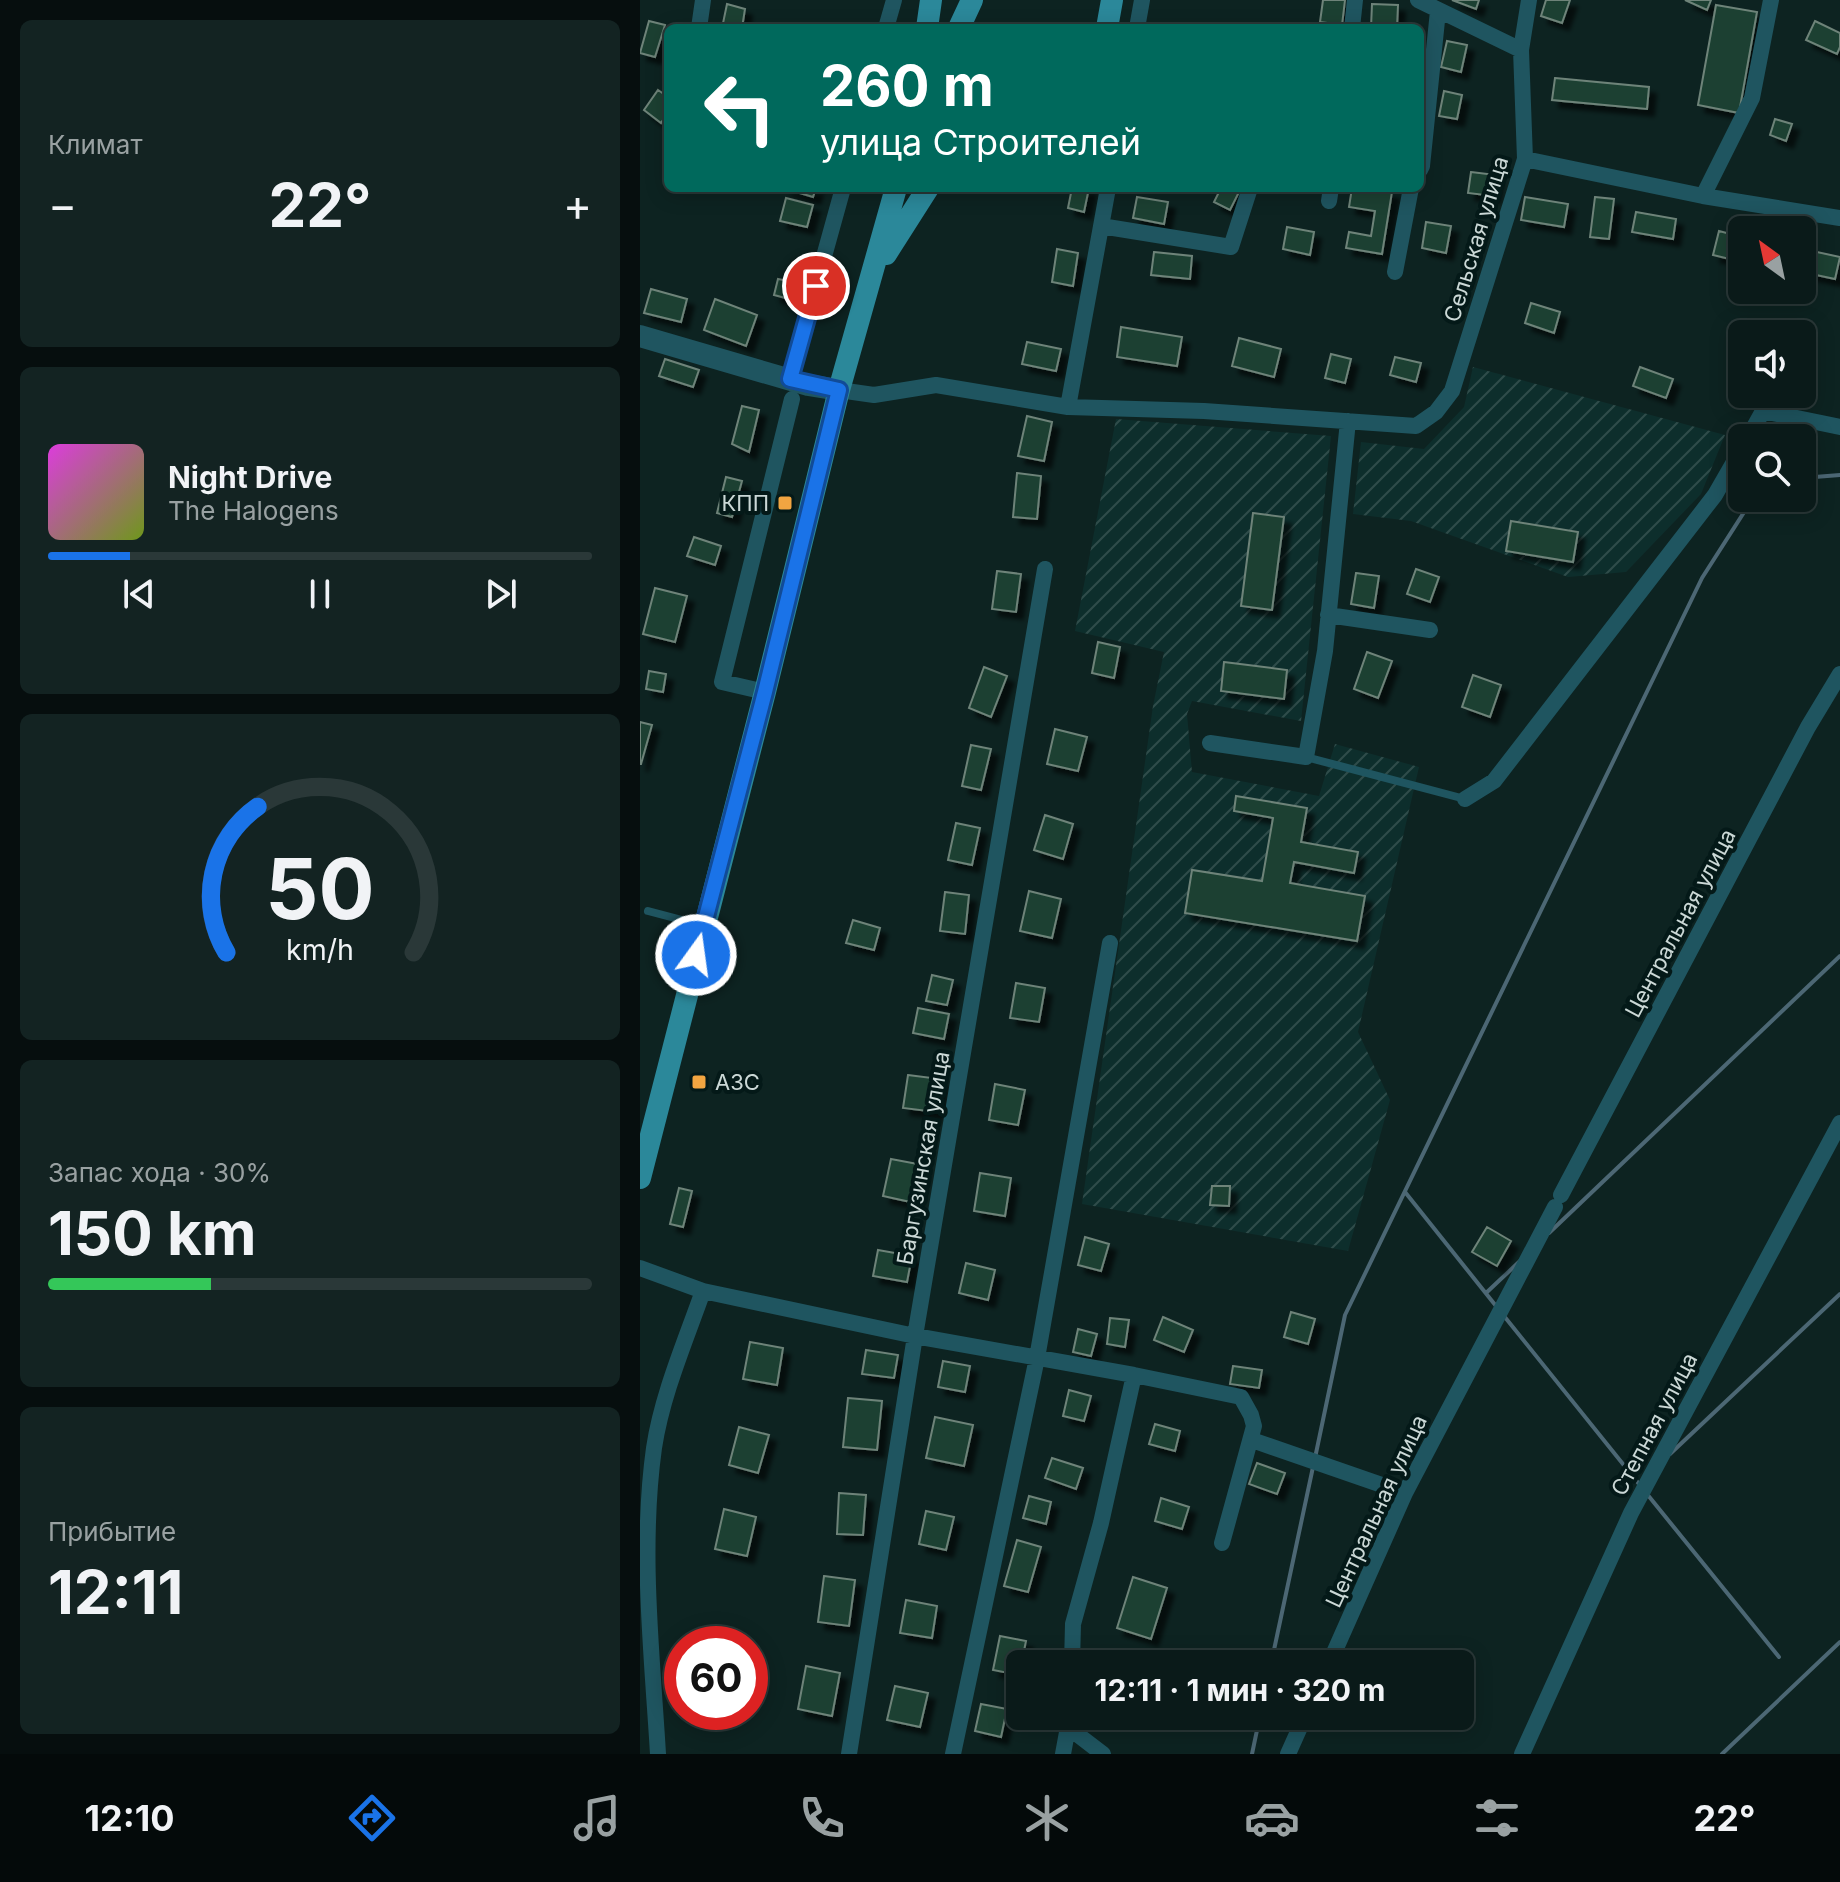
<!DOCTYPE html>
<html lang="ru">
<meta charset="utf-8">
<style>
:root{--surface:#0a1a19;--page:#132322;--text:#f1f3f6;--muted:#99a1a2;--line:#2a3838;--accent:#1a73e8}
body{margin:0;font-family:Inter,sans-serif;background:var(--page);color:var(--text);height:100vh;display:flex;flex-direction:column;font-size:30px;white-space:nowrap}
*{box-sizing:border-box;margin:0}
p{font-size:26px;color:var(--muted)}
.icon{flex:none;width:44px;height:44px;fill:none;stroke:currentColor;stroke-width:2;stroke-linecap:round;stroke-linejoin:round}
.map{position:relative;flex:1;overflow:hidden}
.details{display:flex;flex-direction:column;gap:20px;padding:20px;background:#060e0e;width:640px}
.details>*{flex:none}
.guide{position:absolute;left:24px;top:24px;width:760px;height:168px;border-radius:12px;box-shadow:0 4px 20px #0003,0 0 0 2px var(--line);background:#00695c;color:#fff;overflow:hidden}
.needle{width:52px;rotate:327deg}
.tools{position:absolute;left:1088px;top:216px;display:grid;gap:16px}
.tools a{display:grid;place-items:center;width:88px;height:88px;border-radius:12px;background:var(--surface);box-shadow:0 4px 20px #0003,0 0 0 2px var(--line);font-size:40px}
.speed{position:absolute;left:24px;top:1626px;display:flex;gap:16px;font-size:40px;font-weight:700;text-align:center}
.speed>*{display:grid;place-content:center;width:104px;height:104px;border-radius:50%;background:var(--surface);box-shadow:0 4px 20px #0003,0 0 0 2px var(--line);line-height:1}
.speed .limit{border:12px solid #d22;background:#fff;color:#111}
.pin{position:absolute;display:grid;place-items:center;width:68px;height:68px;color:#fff;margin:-34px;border:4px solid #fff;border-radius:50%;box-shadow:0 2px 8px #0007}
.me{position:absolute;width:88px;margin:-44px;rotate:14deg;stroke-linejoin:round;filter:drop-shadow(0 0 6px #0008)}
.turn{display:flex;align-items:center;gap:28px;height:168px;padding:0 24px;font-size:36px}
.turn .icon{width:104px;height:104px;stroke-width:2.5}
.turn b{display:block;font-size:56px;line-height:68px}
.big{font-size:60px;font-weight:700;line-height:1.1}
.details .widget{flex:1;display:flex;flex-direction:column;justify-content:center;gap:12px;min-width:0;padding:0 28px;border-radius:12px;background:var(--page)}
.details .dial{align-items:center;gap:0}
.dial svg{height:208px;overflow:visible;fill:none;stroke:var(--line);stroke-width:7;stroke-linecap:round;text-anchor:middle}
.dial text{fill:var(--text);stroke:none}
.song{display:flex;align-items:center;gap:24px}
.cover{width:96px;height:96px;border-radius:12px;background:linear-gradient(135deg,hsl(300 70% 55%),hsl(80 70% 35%))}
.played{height:8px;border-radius:4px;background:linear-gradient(90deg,var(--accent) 15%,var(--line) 15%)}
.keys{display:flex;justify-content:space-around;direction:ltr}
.heat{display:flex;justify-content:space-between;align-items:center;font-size:44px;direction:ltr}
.charge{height:12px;border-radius:6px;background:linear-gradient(90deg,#34c759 30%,var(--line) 0)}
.trip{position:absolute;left:366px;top:1650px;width:468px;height:80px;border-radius:12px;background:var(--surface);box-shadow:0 4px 20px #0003,0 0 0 2px var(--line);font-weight:700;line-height:80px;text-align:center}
.menu{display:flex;height:128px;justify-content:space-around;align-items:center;background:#040a0a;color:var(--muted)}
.menu .icon{width:56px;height:56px}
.menu .on{color:var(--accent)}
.menu b{font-size:36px;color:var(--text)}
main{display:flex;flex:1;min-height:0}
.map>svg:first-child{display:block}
.industrial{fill:url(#industrial-furrows)}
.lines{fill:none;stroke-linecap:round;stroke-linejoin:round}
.stream{stroke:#4c6774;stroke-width:4}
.building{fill:#1a4132;stroke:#6e8379;stroke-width:2;filter:url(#shadow)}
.service{stroke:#1f5560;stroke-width:8}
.minor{stroke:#1f5560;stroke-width:16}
.tertiary{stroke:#1f5560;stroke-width:22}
.primary{stroke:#2b889a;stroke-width:22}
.route-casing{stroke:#114b97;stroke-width:20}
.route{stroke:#1a73e8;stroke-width:14}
.poi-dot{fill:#f2a541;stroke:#041918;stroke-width:3}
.labels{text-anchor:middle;stroke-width:8;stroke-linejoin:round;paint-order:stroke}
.street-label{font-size:22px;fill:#cbd8d6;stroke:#041918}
.poi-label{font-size:22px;fill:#cbd8d6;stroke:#041918;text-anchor:end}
</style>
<main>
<section class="details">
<div class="widget"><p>Климат</p>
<div class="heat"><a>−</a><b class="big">22°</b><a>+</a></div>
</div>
<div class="widget">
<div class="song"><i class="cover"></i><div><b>Night Drive</b><p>The Halogens</p></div></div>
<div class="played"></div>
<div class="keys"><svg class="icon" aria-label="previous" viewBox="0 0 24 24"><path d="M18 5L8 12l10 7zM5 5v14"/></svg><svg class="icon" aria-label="pause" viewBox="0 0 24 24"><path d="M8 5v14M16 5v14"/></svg><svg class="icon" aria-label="next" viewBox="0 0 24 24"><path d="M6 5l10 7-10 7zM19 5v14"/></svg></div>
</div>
<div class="widget dial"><svg viewBox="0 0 100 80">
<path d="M14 69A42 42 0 1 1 86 69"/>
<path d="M14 69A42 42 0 0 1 26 13" stroke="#1a73e8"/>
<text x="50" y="56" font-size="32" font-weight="700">50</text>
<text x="50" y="72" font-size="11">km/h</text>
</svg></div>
<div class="widget"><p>Запас хода · 30%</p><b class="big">150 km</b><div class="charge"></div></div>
<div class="widget"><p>Прибытие</p><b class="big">12:11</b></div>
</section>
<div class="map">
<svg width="1200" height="1754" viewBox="0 0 1200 1754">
<defs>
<pattern id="industrial-furrows" width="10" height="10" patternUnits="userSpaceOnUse" patternTransform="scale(2)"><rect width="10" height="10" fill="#0d2e2c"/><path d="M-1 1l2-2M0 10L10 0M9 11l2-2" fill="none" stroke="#2f4c4a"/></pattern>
<filter id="shadow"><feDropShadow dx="7" dy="7" stdDeviation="2" flood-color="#0009"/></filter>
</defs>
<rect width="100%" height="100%" fill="#0d2321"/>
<path class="industrial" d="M833,367L1085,435L1061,494L986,572L928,577L771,521L713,514L721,442L784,449L824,407Z
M476,419L691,436L661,721L552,701L547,714L552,772L679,796L695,744L779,767L718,1032L750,1100L708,1251L442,1204L513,706L524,652L435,631Z"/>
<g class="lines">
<path class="stream" d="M1162,478L1200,475
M765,1192L856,1306
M909,1233L1200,956
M846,1293L880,1261
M864,1316L999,1484
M1030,1454L1200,1294
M675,1458L705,1315L1062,578L1108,506L1120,498
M1007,1494L1139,1657
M631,1664L673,1467
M612,1754L620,1716
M1082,1754L1200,1642"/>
</g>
<path class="building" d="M683,0H705L702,25L680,22Z
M812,0H839L836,9Z
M906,0H930L922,23L901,16Z
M1045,0H1071L1067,10Z
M87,4L105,9L102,28H82Z
M732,4L758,5L757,28H731Z
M1076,5L1117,12L1099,113L1058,105Z
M9,21L25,25L15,57L0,53Z
M1175,21L1200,33V47L1197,54L1166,40Z
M807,41L827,45L821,72L801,67Z
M915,78L1009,87L1007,109L912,100Z
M18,90L28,97V112L21,123L4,110Z
M804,91L822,95L817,119L799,116Z
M1135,119L1152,124L1146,141L1130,135Z
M831,172L856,175L853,196L828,193Z
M143,188H176L173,197Z
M432,188H449L444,212L428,208Z
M581,188H592L599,192L590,210L574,202Z
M712,188L752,192L742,254L706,248L709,232L731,236L735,211L709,207Z
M497,197L528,202L524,224L493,218Z
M885,197L928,204L924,227L881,220Z
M955,197L974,199L969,239L950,237Z
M146,198L173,205L167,227L140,221Z
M996,212L1036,219L1033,239L992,232Z
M786,222L811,226L806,253L782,248Z
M647,227L674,232L670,255L643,249Z
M1079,231L1102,237V262L1073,255Z
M417,249L438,253L433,286L412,282Z
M1163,249L1200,257L1195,279L1162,272Z
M514,252L552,256L550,279L511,275Z
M138,279L158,283L153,300L134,295Z
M11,289L47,299L41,322L4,313Z
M75,299L117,315L106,346L64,330Z
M891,303L920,312L914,333L885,323Z
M481,327L542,337L537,366L477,357Z
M599,338L641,349L634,377L592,366Z
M387,342L421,349L416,371L382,364Z
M691,354L711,359L705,383L685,378Z
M755,357L781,363L776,382L750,375Z
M25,359L59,370L53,387L19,376Z
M1000,367L1033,379L1026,398L993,386Z
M102,406L119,410L109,452L92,444Z
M387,416L412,422L404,461L378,456Z
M377,473L401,476L397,519L373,517Z
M86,477L102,481L92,517L77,513Z
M613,513L644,517L632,610L601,606Z
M871,521L938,532L933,562L866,551Z
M54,537L81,546L75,565L47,556Z
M776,569L799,577L790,602L767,594Z
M357,571L381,574L376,612L352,609Z
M716,573L739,576L734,608L711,604Z
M15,588L47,596L35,642L3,634Z
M458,642L480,647L474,678L452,673Z
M727,652L752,661L738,698L714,689Z
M584,662L647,670L644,699L581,691Z
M344,667L367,676L351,717L329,708Z
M9,671L26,674L23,692L6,689Z
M833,675L861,685L850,717L822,707Z
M0,722L12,725L1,764H0Z
M415,729L447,737L438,771L407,764Z
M331,745L351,749L341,790L322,786Z
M596,796L667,808L661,842L718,852L714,873L654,862L650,883L725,896L717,941L545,913L552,870L622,881L633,818L594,811Z
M405,815L433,824L423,859L394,850Z
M316,823L340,828L332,865L308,860Z
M389,891L421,899L412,938L380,931Z
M305,892L329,895L325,934L300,931Z
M213,920L240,928L234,950L206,943Z
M292,975L313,980L307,1005L286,1001Z
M376,983L405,988L399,1022L370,1018Z
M278,1008L309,1014L304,1039L273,1033Z
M268,1075L300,1079L296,1112L263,1108Z
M355,1084L385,1090L378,1125L349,1120Z
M251,1159L283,1165L275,1203L243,1196Z
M340,1173L371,1178L365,1216L334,1211Z
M572,1186H590L589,1206L570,1205Z
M39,1188L52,1191L43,1227L30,1224Z
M847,1227L871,1241L857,1266L832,1252Z
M445,1237L469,1244L461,1271L438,1265Z
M238,1250L272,1256L267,1282L233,1276Z
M326,1263L355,1270L348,1300L319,1293Z
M651,1312L675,1319L668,1344L644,1337Z
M523,1317L553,1330L544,1352L514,1340Z
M470,1318L489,1320L485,1347L467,1344Z
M438,1329L457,1334L451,1356L433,1352Z
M110,1342L143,1348L137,1385L103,1379Z
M226,1350L258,1355L254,1378L222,1374Z
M303,1361L330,1366L325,1392L298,1387Z
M593,1366L622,1370L619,1388L590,1384Z
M429,1390L451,1396L444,1421L423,1416Z
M208,1398L242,1401L237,1450L203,1447Z
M295,1417L333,1425L324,1466L286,1458Z
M515,1424L540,1431L535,1451L509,1444Z
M99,1427L129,1435L118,1473L89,1465Z
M412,1458L443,1468L436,1489L405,1478Z
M617,1463L645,1473L637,1494L609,1484Z
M199,1493L226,1495L223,1535L197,1534Z
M389,1496L411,1502L406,1524L383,1518Z
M521,1498L549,1507L542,1529L515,1521Z
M84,1509L116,1517L107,1556L75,1549Z
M286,1511L314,1517L306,1550L279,1544Z
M377,1540L401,1547L388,1592L364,1586Z
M184,1576L215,1580L209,1626L178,1622Z
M493,1577L527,1588L511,1639L477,1628Z
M266,1600L297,1606L292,1638L260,1633Z
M75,1636L97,1641L96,1644H73Z
M360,1636L386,1641L379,1675L353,1670Z
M166,1666L200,1673L192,1716L158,1709Z
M255,1686L288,1693L280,1727L247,1720Z
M341,1704L367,1709L361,1737L335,1731Z"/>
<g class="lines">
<path class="service" d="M666,757L825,799
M8,911L61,925"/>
<path class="minor" d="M778,0L881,50
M59,28L63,0
M246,28L254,0
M497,28L502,0
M712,28L715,0
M885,159L1063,196L1112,98L1131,0
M780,170L782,166L798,11
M1063,196L1200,218
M689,201L691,188
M461,226L591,247L610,188
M755,272L771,188
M150,379L203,188
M199,390L234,395L296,385L428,407L564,411L776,426L796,412L812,391L885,159L881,50L889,0
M428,407L468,188
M1108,438L1123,411L1200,427
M688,615L790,630
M125,692L82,682L152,399
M570,743L666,757L685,651L708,421
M825,799L854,781L1075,495L1102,448
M921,1195L1168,727L1200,674
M0,1268L63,1291L275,1336L494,1375L601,1397L611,1415L614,1426L582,1543
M612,1440L765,1493
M432,1659L461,1664
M432,1664L433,1624L461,1523L494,1375
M689,1664L765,1493L915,1207
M429,1728L463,1754
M18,1754C12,1653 0,1549 14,1448C22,1395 45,1342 63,1291
M209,1754L275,1336L405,569
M313,1754L397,1358L470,943
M423,1754L430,1716
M648,1754L665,1716
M882,1754L991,1513L1200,1123"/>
<path class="tertiary" d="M0,336L168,385L199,390"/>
<path class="primary" d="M287,28L291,0
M319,28L332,0
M467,28L472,0
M246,254L288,188
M0,1178L125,692L199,390L256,188"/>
</g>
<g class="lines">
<g class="route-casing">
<path id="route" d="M56,955L125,692L199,390L150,379L176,286"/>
</g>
<use href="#route" class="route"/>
</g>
<g class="poi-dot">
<rect x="137" y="495" width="16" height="16" rx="4"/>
<rect x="51" y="1074" width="16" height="16" rx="4"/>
</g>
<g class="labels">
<g class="street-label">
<text transform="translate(836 239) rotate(-73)" y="8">Сельская улица</text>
<text transform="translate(1040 923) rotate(-62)" y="8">Центральная улица</text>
<text transform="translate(283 1158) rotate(-80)" y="8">Баргузинская улица</text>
<text transform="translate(1014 1424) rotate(-62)" y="8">Степная улица</text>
<text transform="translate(736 1511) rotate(-65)" y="8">Центральная улица</text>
</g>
<g class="poi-label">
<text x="129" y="511">КПП</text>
<text x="75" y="1090" text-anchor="start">АЗС</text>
</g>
</g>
</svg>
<div class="tools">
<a><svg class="needle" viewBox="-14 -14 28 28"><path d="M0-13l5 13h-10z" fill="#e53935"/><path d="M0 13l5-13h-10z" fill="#99a1a2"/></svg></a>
<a><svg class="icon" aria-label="sound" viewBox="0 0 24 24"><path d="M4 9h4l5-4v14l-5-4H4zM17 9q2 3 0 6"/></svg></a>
<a><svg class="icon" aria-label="search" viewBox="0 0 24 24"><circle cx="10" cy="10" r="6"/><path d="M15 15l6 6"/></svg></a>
</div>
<div class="speed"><div class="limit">60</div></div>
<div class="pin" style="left:176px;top:286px;background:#d93025"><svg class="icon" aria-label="arrive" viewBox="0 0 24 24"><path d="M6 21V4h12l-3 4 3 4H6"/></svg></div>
<svg class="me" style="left:56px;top:955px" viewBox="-20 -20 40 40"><circle r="17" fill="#1a73e8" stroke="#fff" stroke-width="3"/><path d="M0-11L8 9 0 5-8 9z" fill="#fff"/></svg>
<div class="trip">12:11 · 1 мин · 320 m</div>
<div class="guide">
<div class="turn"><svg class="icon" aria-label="left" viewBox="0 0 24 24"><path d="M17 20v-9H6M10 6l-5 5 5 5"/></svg><div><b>260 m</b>улица Строителей</div></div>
</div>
</div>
</main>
<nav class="menu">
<b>12:10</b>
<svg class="icon on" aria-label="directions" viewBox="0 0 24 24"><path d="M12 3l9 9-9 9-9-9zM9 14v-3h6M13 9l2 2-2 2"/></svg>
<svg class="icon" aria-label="music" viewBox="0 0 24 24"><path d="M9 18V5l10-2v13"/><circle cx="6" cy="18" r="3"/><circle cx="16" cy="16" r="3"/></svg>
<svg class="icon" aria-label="phone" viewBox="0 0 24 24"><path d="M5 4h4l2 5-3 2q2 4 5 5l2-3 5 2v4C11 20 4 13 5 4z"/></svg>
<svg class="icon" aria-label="climate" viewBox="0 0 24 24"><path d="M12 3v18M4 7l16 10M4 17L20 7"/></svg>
<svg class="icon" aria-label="car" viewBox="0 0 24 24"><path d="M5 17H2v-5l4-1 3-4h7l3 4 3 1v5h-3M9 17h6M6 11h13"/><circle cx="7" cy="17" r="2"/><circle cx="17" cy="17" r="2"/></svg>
<svg class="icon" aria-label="filters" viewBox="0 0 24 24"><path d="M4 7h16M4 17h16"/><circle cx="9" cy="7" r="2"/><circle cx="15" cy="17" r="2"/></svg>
<b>22°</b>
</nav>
